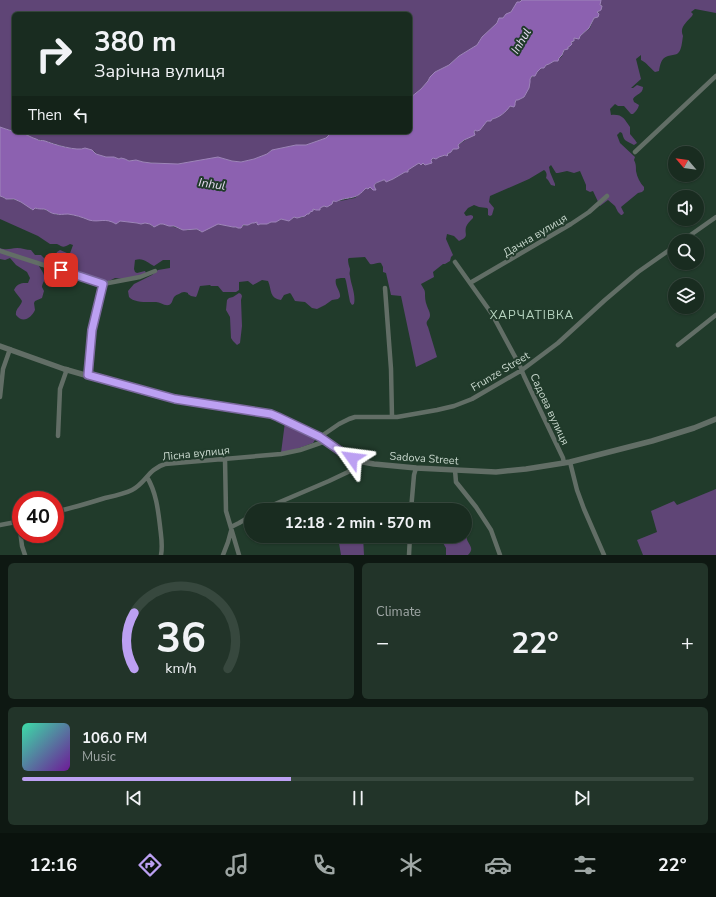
<!DOCTYPE html>
<meta charset="utf-8">
<style>
:root{--surface:#192c20;--page:#223429;--text:#f1f3f6;--muted:#9fa7a5;--line:#37483e;--accent:#bca0f2}
body{margin:0;font-family:"Nunito Sans",sans-serif;background:var(--page);color:var(--text);height:100vh;display:flex;flex-direction:column;font-size:15px;white-space:nowrap}
*{box-sizing:border-box;margin:0}
p{font-size:13px;color:var(--muted)}
.icon{flex:none;width:22px;height:22px;fill:none;stroke:currentColor;stroke-width:2;stroke-linecap:round;stroke-linejoin:round}
.map{position:relative;height:555px;overflow:hidden}
.drawer{display:flex;flex-direction:column;gap:8px;padding:8px;background:#0e1812;flex:1}
.drawer>*{flex:none}
.banner{position:absolute;left:12px;top:12px;width:400px;height:122px;border-radius:6px;box-shadow:0 1px 3px #0004,0 0 0 1px var(--line);background:#192c20;color:var(--text);overflow:hidden}
.needle{width:26px;rotate:299deg}
.controls{position:absolute;left:668px;top:146px;display:grid;gap:8px}
.controls a{display:grid;place-items:center;width:36px;height:36px;border-radius:50%;background:var(--surface);box-shadow:0 1px 3px #0004,0 0 0 1px var(--line);font-size:20px}
.speed{position:absolute;left:12px;top:491px;display:flex;gap:8px;font-size:20px;font-weight:700;text-align:center}
.speed>*{display:grid;place-content:center;width:52px;height:52px;border-radius:50%;background:var(--surface);box-shadow:0 1px 3px #0004,0 0 0 1px var(--line);line-height:1}
.speed .limit{border:6px solid #d22;background:#fff;color:#111}
.pin{position:absolute;display:grid;place-items:center;width:34px;height:34px;color:#fff;margin:-17px;border-radius:8px;box-shadow:0 2px 6px #0006}
.me{position:absolute;width:44px;margin:-22px;rotate:301deg;stroke-linejoin:round;filter:drop-shadow(0 0 3px #0008)}
.turn{display:flex;align-items:center;gap:14px;height:84px;padding:0 16px;font-size:18px}
.turn .icon{width:52px;height:52px;stroke-width:2.5}
.turn b{display:block;font-size:28px;line-height:34px}
.then{display:flex;align-items:center;height:38px;padding:0 16px;background:#0003;gap:8px;font-size:15px}
.big{font-size:30px;font-weight:700;line-height:1.1}
.drawer .widget{flex:1;display:flex;flex-direction:column;justify-content:center;gap:6px;min-width:0;padding:0 14px;border-radius:6px;background:var(--page)}
.drawer .dial{align-items:center;gap:0}
.dial svg{height:104px;overflow:visible;fill:none;stroke:var(--line);stroke-width:7;stroke-linecap:round;text-anchor:middle}
.dial text{fill:var(--text);stroke:none}
.song{display:flex;align-items:center;gap:12px}
.cover{width:48px;height:48px;border-radius:6px;background:linear-gradient(135deg,hsl(160 70% 55%),hsl(280 70% 35%))}
.played{height:4px;border-radius:2px;background:linear-gradient(90deg,var(--accent) 40%,var(--line) 40%)}
.keys{display:flex;justify-content:space-around;direction:ltr}
.heat{display:flex;justify-content:space-between;align-items:center;font-size:22px;direction:ltr}
.drawer .tiles{flex:1;display:grid;gap:8px;grid-template-columns:1fr 1fr}
.widget:last-child{grid-column:span 2}
.trip{position:absolute;left:244px;top:503px;width:228px;height:40px;border-radius:20px;background:var(--surface);box-shadow:0 1px 3px #0004,0 0 0 1px var(--line);font-weight:700;line-height:40px;text-align:center}
.dock{display:flex;height:64px;justify-content:space-around;align-items:center;background:#0a120d;color:var(--muted)}
.dock .icon{width:28px;height:28px}
.dock .active{color:var(--accent)}
.dock b{font-size:18px;color:var(--text)}
.map>svg:first-child{display:block}
.green{fill:#5f4576}
.water{fill:#8c61b0;stroke:#9e85b9}
.lines{fill:none;stroke-linecap:round;stroke-linejoin:round}
.minor{stroke:#626e66;stroke-width:4.5}
.tertiary{stroke:#626e66;stroke-width:5.5}
.route-casing{stroke:#7a689d;stroke-width:10}
.route{stroke:#bca0f2;stroke-width:7}
.labels{text-anchor:middle;stroke-width:4;stroke-linejoin:round;paint-order:stroke}
.street-label{font-size:11px;fill:#c9d8ce;stroke:#213b2b}
.water-label{font-size:12px;font-style:italic;fill:#e6dbf1;stroke:#213b2b}
.neighbourhood-label{font-size:12px;letter-spacing:1px;fill:#b7d5c1;stroke:#213b2b}
</style>
<div class="map">
<svg width="716" height="555" viewBox="0 0 716 555">
<rect width="100%" height="100%" fill="#213b2b"/>
<path class="green" d="M0,0H522L511,12L503,18H501L497,23L482,37L477,45L459,56L449,65L435,72L430,77L428,81L421,89L410,98V14H14V132H345L339,134L334,133L329,135L326,138L306,145H296L272,150L267,154L254,159L241,162L232,161L218,157L192,162L178,164H166L143,162L136,160L129,161L125,159L121,158L119,159L114,157H106L96,154L94,151L84,149L79,150L66,147L42,140L35,139L27,135L16,133L8,129H6L0,127Z
M601,0H716V13L695,9L691,12L693,14L692,16C687,22 679,27 683,36C682,41 682,51 677,54C675,55 671,55 668,56C661,58 660,65 659,71L655,72C650,68 647,63 641,60V55L636,59L641,79L631,88H633L637,85L643,87C643,94 636,94 633,99L634,102L639,105C638,109 636,111 633,114H631L624,106H618L615,104L610,109L611,115C623,114 624,119 630,127V134L635,140L637,143L634,145C631,143 627,142 625,140C623,138 623,135 622,133L620,132L617,135L620,143L635,157L634,160C636,164 636,166 636,171C637,177 640,183 644,187V190L642,192L638,193L621,207L624,213L622,215H621L618,212L615,206L608,200L600,206L593,191L590,192L586,190V185L580,171L574,173L567,171L558,173H556L551,165L549,167L550,172L555,184V186L551,185L548,180L546,178C547,175 547,172 544,170L529,179L490,196L489,202L494,208L492,215L490,216L488,215V209L487,208L479,207L474,205L468,208L464,213L466,216L471,215L473,216V218C470,221 467,224 466,227C464,235 470,236 459,241L454,236L447,234L446,239L453,255L451,257L450,261L445,264H443L433,272L434,277L421,284C422,287 425,289 425,293C425,297 425,301 427,306C428,309 430,312 430,315C430,321 424,320 428,327L437,357L416,367L401,296L391,295L386,273L383,272V267L381,263C377,262 374,265 370,264L365,257L349,258L348,259C348,263 349,266 350,269C350,273 349,272 350,276C351,285 356,294 354,304L352,305L350,302L346,281L345,278H341L336,279C334,286 341,291 340,297L338,299L332,300L325,305L317,309L312,308L305,302L295,301L291,294L290,293L284,295L281,300C269,298 272,290 268,281L262,280L253,285L248,281L239,282V290L236,292H223L218,286H211L210,285L200,286L197,295L196,297L191,296L188,294V293C184,291 182,292 179,294C171,296 174,303 169,305C164,306 160,302 156,302C148,302 134,303 129,297L128,291L134,284L152,275L158,270L170,268V260H163L154,266C148,263 143,257 135,260L134,269L135,272L137,273L145,271L146,273L144,276L123,279L115,278L109,281L104,285L39,266C41,270 46,275 44,281C43,283 42,285 42,287L44,291L42,298L35,301L34,303L35,310C31,318 23,324 16,315C15,309 21,306 22,301C20,297 16,294 14,290C17,283 22,283 28,283L30,278L27,272L16,265L10,258L5,260L0,259V248C8,251 10,248 17,248C22,248 26,250 31,250L35,255H41L46,260L49,261L55,257L57,252L60,250L67,253L68,259L73,245L70,244C63,248 63,247 57,244H50L38,236L0,219V196L3,197L5,199C15,199 25,202 32,210L35,208L38,209H43L57,215L61,214H69L85,218L91,220H104L111,221L115,224L120,221L137,223L142,224L145,223L150,224L153,227C156,226 159,224 162,224C168,224 175,228 181,229C186,231 192,230 197,229L201,232C206,230 213,224 218,224C223,224 229,227 233,227C242,228 249,223 257,222L259,225L260,224H267L271,222H276L281,219L289,221L294,217C298,219 304,218 307,214H309L310,212L313,211V209L316,210H320V208L324,206L327,207L333,201C339,202 348,199 355,198C359,194 362,192 366,188L368,189L370,187L373,190H376L374,186C375,182 380,182 383,180H385L386,182L393,179L405,172H407L408,170L418,163H419L421,165L424,163L425,165L431,163L432,162L431,160L433,158L436,159C441,154 450,156 453,149L468,138L474,133L475,130C481,132 483,125 487,121H491L492,119C498,118 507,111 509,107C513,104 513,106 516,100C517,100 522,98 523,98C526,95 530,84 530,79L541,68H544L546,65L549,64L554,61H558C559,58 560,58 562,56C564,53 563,51 566,49H568V47L570,46L572,43L571,42H574V38H579L580,36L590,28L594,18L598,17V12C601,10 602,10 602,6L600,4Z
M239,293L241,294L242,296L241,300L242,326L240,343L237,345L233,341L231,338L230,317L226,310L227,300L229,298L233,297Z
M285,422L313,437L315,440L313,443L291,451L281,453Z
M716,489V555H643L637,540L657,532L651,511L674,501L677,505Z
M465,530L467,533C464,544 477,546 468,555H446V548L439,536H465Z
M346,536H363L364,555H341L339,543Z"/>
<path class="water" d="M522,0H601L600,5L602,6L601,10L597,12L599,14L598,17L594,18L589,28L580,36L579,39L574,38V41L571,42L572,44L570,46L568,47V49L564,50L562,55L559,58L558,61H554L549,64L546,65L544,68H541L537,72L535,76H532L530,79V82L529,88L524,97L518,100H516L515,103V105L514,107L510,106C507,111 499,118 492,119L491,121H487L480,130L477,131L475,130L474,132L475,135L464,140L458,145L459,148L457,149H453L451,152L447,154L448,155L447,156L445,155L439,157L436,159L433,158L431,160L432,163L425,165L423,163L421,165L419,163L408,170V172H405L393,179L386,182L385,180H383C380,182 375,182 374,186L376,190H373L370,187L368,189L366,188C355,200 353,196 340,200C334,202 339,202 333,201L332,204L327,207L324,206L320,208V210H316L313,209V211L310,212L309,214H307L305,216L297,218L294,217L289,221L281,219L276,222H271L267,224H260L258,225L257,224V222L254,223H252L248,225H243L241,228H238L236,227H233L218,224L202,232L197,229L183,230L174,226H169L163,224H160L154,227L150,224L145,223L141,224L137,223L120,221L116,224C105,217 99,223 89,220C82,217 75,215 68,214C64,214 59,215 56,214C51,214 48,210 44,209C41,209 38,209 35,208L33,210L21,202L14,199H6L3,197L0,196V127C8,130 16,132 24,134C28,135 32,138 36,139C39,141 42,140 45,141C53,144 78,152 85,148L92,150L96,154L106,157H114L119,159L121,158L125,159L129,161L136,160L143,162L151,163L178,164L218,157L232,161L241,162L254,159L267,154L272,150L296,145H306L326,138L331,133L339,134L345,132H410V98L421,89L428,81L430,77L435,72L449,65L459,56L477,45L482,37L497,23L499,18H503L506,14L511,12L517,2H520Z"/>
<g class="lines">
<path class="minor" d="M635,152L716,76
M682,241L716,217
M0,251L103,284
M455,262L492,314L520,366L524,376L563,458L564,463
M470,283L571,224L589,212L607,196
M385,288L391,369L392,417
M678,345L716,315
M88,375L92,330L103,284L140,277L155,271
M0,397L3,369L10,349
M58,436L60,389L67,369
M320,437L339,424L349,419L355,417H397L437,410L454,406L472,399L522,370L558,343L605,300L638,272L675,246
M225,459L226,511L239,555
M570,462L577,490L584,509L604,555
M455,470L456,482L476,507L491,530L500,555
M147,477C156,492 158,509 160,526C161,536 163,545 161,555
M261,510L329,481L348,472L363,462
M411,510L414,475L416,468
M55,512C72,508 89,503 105,498C114,496 124,494 132,490C146,483 148,469 165,464L281,454L300,450L326,441
M19,522L22,546L25,555
M0,525L21,521
M231,527L239,523L251,516
M223,555L228,542L231,531
M409,555L410,536"/>
<path class="tertiary" d="M0,346L64,369L158,396L175,399L271,415L278,417L320,437L343,453L352,458L363,462L374,464L416,468L496,472L526,469L570,462L652,441L694,428L716,419"/>
</g>
<g class="lines">
<g class="route-casing">
<path id="route" d="M61,270L103,284L92,330L88,375L175,399L271,414L278,417L320,437L343,453L352,458"/>
</g>
<use href="#route" class="route"/>
</g>
<g class="labels">
<g class="street-label">
<text transform="translate(535 235) rotate(-31)" y="4">Дачна вулиця</text>
<text transform="translate(500 371) rotate(-31)" y="4">Frunze Street</text>
<text transform="translate(550 409) rotate(65)" y="4">Садова вулиця</text>
<text transform="translate(196 453) rotate(-6)" y="4">Лісна вулиця</text>
<text transform="translate(424 458) rotate(4)" y="4">Sadova Street</text>
</g>
<g class="water-label">
<text transform="translate(521 41) rotate(-59)" y="4">Inhul</text>
<text transform="translate(212 184) rotate(8)" y="4">Inhul</text>
</g>
<g class="neighbourhood-label">
<text x="532" y="319">ХАРЧАТІВКА</text>
</g>
</g>
</svg>
<div class="controls">
<a><svg class="needle" viewBox="-14 -14 28 28"><path d="M0-13l5 13h-10z" fill="#e53935"/><path d="M0 13l5-13h-10z" fill="#9fa7a5"/></svg></a>
<a><svg class="icon" aria-label="sound" viewBox="0 0 24 24"><path d="M4 9h4l5-4v14l-5-4H4zM17 9q2 3 0 6"/></svg></a>
<a><svg class="icon" aria-label="search" viewBox="0 0 24 24"><circle cx="10" cy="10" r="6"/><path d="M15 15l6 6"/></svg></a>
<a><svg class="icon" aria-label="layers" viewBox="0 0 24 24"><path d="M12 4l9 5-9 5-9-5zM3 14l9 5 9-5"/></svg></a>
</div>
<div class="speed"><div class="limit">40</div></div>
<div class="pin" style="left:61px;top:270px;background:#d93025"><svg class="icon" aria-label="arrive" viewBox="0 0 24 24"><path d="M6 21V4h12l-3 4 3 4H6"/></svg></div>
<svg class="me" style="left:352px;top:458px" viewBox="-20 -20 40 40"><path d="M0-17L14 15 0 8-14 15z" fill="#bca0f2" stroke="#fff" stroke-width="4"/></svg>
<div class="trip">12:18 · 2 min · 570 m</div>
<div class="banner">
<div class="turn"><svg class="icon" aria-label="right" viewBox="0 0 24 24"><path d="M7 20v-9h11M14 6l5 5-5 5"/></svg><div><b>380 m</b>Зарічна вулиця</div></div>
<div class="then">Then<svg class="icon" aria-label="left" viewBox="0 0 24 24"><path d="M17 20v-9H6M10 6l-5 5 5 5"/></svg></div>
</div>
</div>
<section class="drawer">
<div class="tiles">
<div class="widget dial"><svg viewBox="0 0 100 80">
<path d="M14 69A42 42 0 1 1 86 69"/>
<path d="M14 69A42 42 0 0 1 14 26" stroke="#bca0f2"/>
<text x="50" y="56" font-size="32" font-weight="700">36</text>
<text x="50" y="72" font-size="11">km/h</text>
</svg></div>
<div class="widget"><p>Climate</p>
<div class="heat"><a>−</a><b class="big">22°</b><a>+</a></div>
</div>
<div class="widget">
<div class="song"><i class="cover"></i><div><b>106.0 FM</b><p>Music</p></div></div>
<div class="played"></div>
<div class="keys"><svg class="icon" aria-label="previous" viewBox="0 0 24 24"><path d="M18 5L8 12l10 7zM5 5v14"/></svg><svg class="icon" aria-label="pause" viewBox="0 0 24 24"><path d="M8 5v14M16 5v14"/></svg><svg class="icon" aria-label="next" viewBox="0 0 24 24"><path d="M6 5l10 7-10 7zM19 5v14"/></svg></div>
</div>
</div>
</section>
<nav class="dock">
<b>12:16</b>
<svg class="icon active" aria-label="directions" viewBox="0 0 24 24"><path d="M12 3l9 9-9 9-9-9zM9 14v-3h6M13 9l2 2-2 2"/></svg>
<svg class="icon" aria-label="music" viewBox="0 0 24 24"><path d="M9 18V5l10-2v13"/><circle cx="6" cy="18" r="3"/><circle cx="16" cy="16" r="3"/></svg>
<svg class="icon" aria-label="phone" viewBox="0 0 24 24"><path d="M5 4h4l2 5-3 2q2 4 5 5l2-3 5 2v4C11 20 4 13 5 4z"/></svg>
<svg class="icon" aria-label="climate" viewBox="0 0 24 24"><path d="M12 3v18M4 7l16 10M4 17L20 7"/></svg>
<svg class="icon" aria-label="car" viewBox="0 0 24 24"><path d="M5 17H2v-5l4-1 3-4h7l3 4 3 1v5h-3M9 17h6M6 11h13"/><circle cx="7" cy="17" r="2"/><circle cx="17" cy="17" r="2"/></svg>
<svg class="icon" aria-label="filters" viewBox="0 0 24 24"><path d="M4 7h16M4 17h16"/><circle cx="9" cy="7" r="2"/><circle cx="15" cy="17" r="2"/></svg>
<b>22°</b>
</nav>
